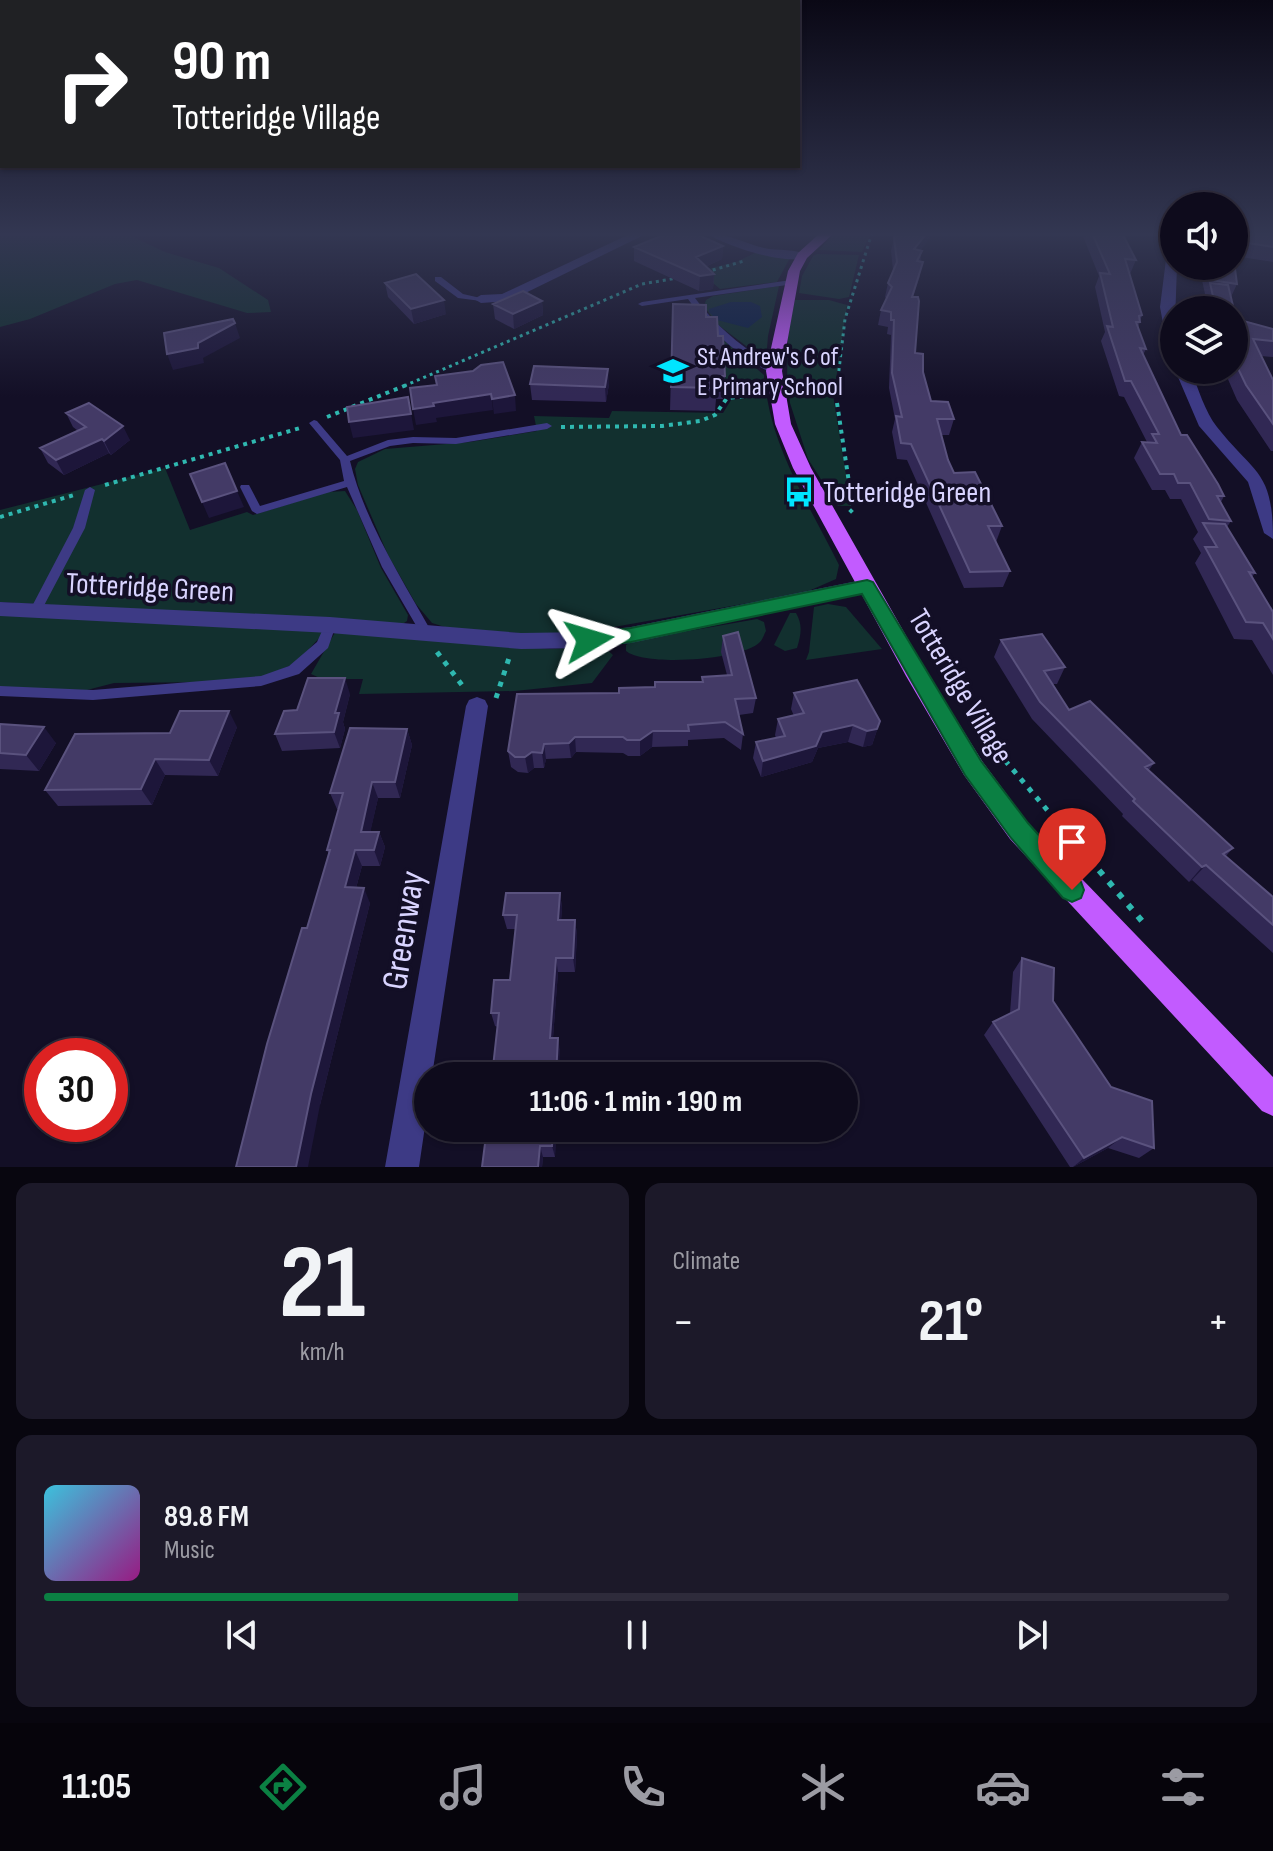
<!DOCTYPE html>
<meta charset="utf-8">
<style>
:root{--surface:#0e0b1c;--page:#1c1929;--text:#f1f3f6;--muted:#9b9ba3;--line:#2e2b3b;--accent:#0b8043}
body{margin:0;font-family:"Sofia Sans Condensed",sans-serif;background:var(--page);color:var(--text);height:100vh;display:flex;flex-direction:column;font-size:30px;white-space:nowrap}
*{box-sizing:border-box;margin:0}
p{font-size:26px;color:var(--muted)}
.icon{flex:none;width:44px;height:44px;fill:none;stroke:currentColor;stroke-width:2;stroke-linecap:round;stroke-linejoin:round}
.map{position:relative;height:1167px;overflow:hidden}
.details{display:flex;flex-direction:column;gap:16px;padding:16px;background:#08060f;flex:1}
.details>*{flex:none}
.hud{position:absolute;left:0px;top:0px;width:800px;height:168px;box-shadow:0 2px 6px #0004,0 0 0 2px var(--line);background:#202124;color:#fff;overflow:hidden}
.buttons{position:absolute;left:1160px;top:192px;display:grid;gap:16px}
.buttons a{display:grid;place-items:center;width:88px;height:88px;border-radius:50%;background:var(--surface);box-shadow:0 2px 6px #0004,0 0 0 2px var(--line);font-size:40px}
.speed{position:absolute;left:24px;top:1038px;display:flex;gap:16px;font-size:40px;font-weight:700;text-align:center}
.speed>*{display:grid;place-content:center;width:104px;height:104px;border-radius:50%;background:var(--surface);box-shadow:0 2px 6px #0004,0 0 0 2px var(--line);line-height:1}
.speed .limit{border:12px solid #d22;background:#fff;color:#111}
.pin{position:absolute;display:grid;place-items:center;width:68px;height:68px;color:#fff;margin:-82px -34px;border-radius:50% 50% 50% 0;rotate:-45deg;box-shadow:0 0 8px #0007}
.pin .icon{rotate:45deg}
.me{position:absolute;width:88px;margin:-44px;rotate:83deg;stroke-linejoin:round;filter:drop-shadow(0 0 6px #0008)}
.turn{display:flex;align-items:center;gap:28px;height:168px;padding:0 40px;font-size:36px}
.turn .icon{width:104px;height:104px;stroke-width:2.5}
.turn b{display:block;font-size:56px;line-height:68px}
.big{font-size:60px;font-weight:700;line-height:1.1}
.details .card{flex:1;display:flex;flex-direction:column;justify-content:center;gap:12px;min-width:0;padding:0 28px;border-radius:16px;background:var(--page)}
.details .dial{align-items:center;gap:0}
.dial b{font-size:104px;line-height:1}
.song{display:flex;align-items:center;gap:24px}
.cover{width:96px;height:96px;border-radius:12px;background:linear-gradient(135deg,hsl(190 70% 55%),hsl(310 70% 35%))}
.played{height:8px;border-radius:4px;background:linear-gradient(90deg,var(--accent) 40%,var(--line) 40%)}
.keys{display:flex;justify-content:space-around;direction:ltr}
.heat{display:flex;justify-content:space-between;align-items:center;font-size:44px;direction:ltr}
.details .tiles{flex:1;display:grid;gap:16px;grid-template-columns:1fr 1fr}
.card:last-child{grid-column:span 2}
.trip{position:absolute;left:414px;top:1062px;width:444px;height:80px;border-radius:40px;background:var(--surface);box-shadow:0 2px 6px #0004,0 0 0 2px var(--line);font-weight:700;line-height:80px;text-align:center}
.tabs{display:flex;height:128px;justify-content:space-around;align-items:center;background:#06040b;color:var(--muted)}
.tabs .icon{width:56px;height:56px}
.tabs .current{color:var(--accent)}
.tabs b{font-size:36px;color:var(--text)}
.map>svg:first-child{display:block}
.green{fill:#12302f}
.water{fill:#0c2248}
.lines{fill:none;stroke-linecap:round;stroke-linejoin:round}
.path-far3{stroke:#2fb8b0;stroke-width:3;stroke-dasharray:3 4;stroke-linecap:butt}
.path-far2{stroke:#2fb8b0;stroke-width:4;stroke-dasharray:4 5;stroke-linecap:butt}
.path-far1{stroke:#2fb8b0;stroke-width:5;stroke-dasharray:5 7;stroke-linecap:butt}
.path{stroke:#2fb8b0;stroke-width:6;stroke-dasharray:6 9;stroke-linecap:butt}
.lane{fill:#3d3a85;fill-rule:evenodd}
.street{fill:#3d3a85;fill-rule:evenodd}
.primary{fill:#c25bff;fill-rule:evenodd}
.wall{fill:#312854}
.shaded-wall{fill:#1d163a}
.building{fill:#433a66;stroke:#5a527e;stroke-width:2}
.route{fill:#0b8043;stroke:#07532c;stroke-width:2}
.labels{text-anchor:middle;stroke-width:7;stroke-linejoin:round;paint-order:stroke}
.far-poi-label{font-size:26px;fill:#d9d4ff;stroke:#130f26;text-anchor:start}
.poi-label{font-size:30px;fill:#d9d4ff;stroke:#130f26;text-anchor:start}
.street-label{font-size:30px;fill:#d9d4ff;stroke:#130f26}
.near-street-label{font-size:36px;fill:#d9d4ff;stroke:#130f26}
</style>
<div class="map">
<svg width="1273" height="1167" viewBox="0 0 1273 1167">
<rect width="100%" height="100%" fill="#130f26"/>
<path class="green" d="M0,233H125L165,252L219,268L268,300L271,312L247,313L137,280L115,284L30,319L0,327Z
M835,233H871L862,252L819,250Z
M757,252L791,256L777,282L720,289L699,271L736,262Z
M817,254L859,255L849,297L839,299L799,293L802,276L813,256Z
M779,286L768,336L766,361L717,324L704,306L706,300L713,296Z
M795,300H829L847,305L835,386L797,389L796,382H787L788,332Z
M722,339L764,375V391L723,395Z
M796,393L833,395L851,506H838L808,459L790,403L789,395Z
M753,397L767,398C777,457 812,510 839,565L836,579L804,593L597,630L546,635L448,628L432,623L416,604L388,555L358,485L355,469L358,462L385,449L470,442L537,431L534,416L609,418L612,411L723,413L731,400Z
M165,468L190,530L247,512L253,515L328,492L345,491L357,510L381,568L408,615L407,621L401,625L0,602V510Z
M828,604L846,607L882,649L806,660L809,652L814,607Z
M0,613L322,630V635L296,663L263,677L213,682L114,683L87,690L0,688Z
M790,613H796C803,625 801,635 797,648L785,651L774,645Z
M757,619L764,622L766,631C764,634 763,639 760,642C743,660 645,667 626,651V645L632,641Z
M337,629L549,649L603,646L613,655L592,683L515,691L359,694L363,679H322L311,674Z"/>
<path class="water" d="M731,302H751L760,306L762,317L748,328L717,320L709,312V309Z"/>
<g class="lines">
<path class="path-far3" d="M706,272L744,261
M838,378L845,319L872,233
M404,386L642,284L678,278"/>
<path class="path-far2" d="M837,403L853,509L848,514
M327,417L409,384
M561,427L662,426L700,421L715,415L727,398L760,395
M105,485L300,428
M0,517L74,495"/>
<path class="path-far1" d="M437,652L465,689
M496,698L509,658
M974,724L1071,838"/>
<path class="path" d="M1070,836L1147,927"/>
<path class="lane" d="M435,277H441L463,294L485,299L481,301L458,298L435,281Z
M791,280L795,282L794,284L695,298C717,328 746,350 777,369L779,371L774,374C740,359 709,329 688,299L642,306L638,304L642,302Z
M777,387H836L841,390L836,393L774,392L772,390Z
M314,420L317,421L347,456L388,440L413,437L456,438L547,423L552,426L547,429L456,444L413,443L390,446L350,461C364,520 402,579 431,631L429,634H421L382,567L347,487L257,514L252,511L240,487L241,485H249L260,506L344,481L340,460L309,423Z
M90,487L95,490L85,528L39,615H31L29,612L73,528L85,490Z
M330,620L334,622L336,625L328,648L299,674L261,686L93,700L0,696V686L93,690L261,676L289,666L317,642L326,622Z"/>
<path class="street" d="M632,233H648L509,301L481,303L474,299L481,295L502,294Z
M706,233C728,233 743,243 764,248C778,251 796,248 808,256C791,268 723,245 706,233Z
M1174,240V266H1177L1174,349L1167,345L1160,307L1168,244Z
M1175,370H1191C1198,388 1205,412 1217,427C1255,475 1273,470 1273,539L1264,533L1248,482L1199,426Z
M867,579L877,586L874,591L631,643L589,648L521,649L330,633L0,616V602L330,617L521,633L589,632L631,627Z
M477,697L485,700L488,706L432,1076H428V1106L419,1167H385L466,706L469,700Z"/>
<path class="primary" d="M820,233H834L807,258L800,271L782,371L791,424L811,468L922,664L982,761L1028,823L1273,1077V1116L1262,1111L1010,839L964,775L906,676L793,468L775,424L766,371L788,271L798,253Z"/>
</g>
<path class="wall" d="M1079,233H1122L1136,260L1130,274L1142,315L1138,328L1146,349L1143,355L1181,435L1224,496L1221,502L1231,521L1227,527L1255,573L1252,577L1273,612V675L1252,640L1234,639L1195,563L1201,553L1193,539L1198,532L1181,499H1170L1165,490H1152L1134,458L1142,442H1147L1124,397L1119,396L1101,341L1105,332L1095,287L1099,276L1082,234Z
M1234,233H1273V262L1234,256Z
M894,238L921,250L920,276L913,297L915,353L923,372L931,401L954,419L949,435H941L948,460L954,473L1002,526L996,542L1010,571L1003,587L964,588L907,460L897,459L892,432L895,419L889,388L891,335L887,334L888,327L878,325L881,310L887,299L885,297L888,283L893,270L891,251Z
M723,246L722,259L705,267L714,274L713,289L699,291L634,261V247Z
M1199,266H1234L1237,284L1231,297L1234,310H1206L1203,297L1205,294Z
M385,283L446,314L414,324L388,297Z
M542,301L543,315L514,329L495,319L493,304Z
M673,304L706,317L718,336L725,376L723,399H716L715,411L670,410Z
M1234,310L1236,319L1273,329V357L1261,356L1273,380V451H1271L1237,400L1224,370H1234Z
M530,384H609L606,402L532,400Z
M66,413L130,440L111,455L109,453L64,475L48,463L40,448L78,431L73,427Z
M723,636L756,698L753,713L739,715L743,734L741,750L724,738L688,740V746L652,747L640,756H628L623,753L576,752L571,758L546,759L544,768H534L528,773L518,772L511,767L508,751L619,693L655,687L702,682V677L727,675L721,652Z
M1001,640L1065,667L1057,684H1053L1069,710L1154,763L1149,770L1233,848L1226,856L1273,897V953L1192,880L1189,882L1122,816L1123,814L1032,719L994,657Z
M794,693L880,721L872,745L863,747L848,742L818,748L812,762L761,777L753,758L756,742L776,738L775,735L778,719L794,716L791,709Z
M350,694L343,722L345,729L340,748L282,751L275,734Z
M0,724L56,743L39,771L0,769Z
M237,727L218,776L165,775L152,805L58,806L45,790L170,733Z
M407,729L412,745L400,798H378L370,832H379L385,847L380,866H362L356,888L370,903L320,1105L307,928L329,855L327,850L339,809H337L330,793Z
M560,893L562,908L561,920H575L577,935L575,972H558L553,1038L560,1050L495,1026L491,1013L510,980L516,929H507L503,915Z
M1022,958L1154,1148L1139,1158L1108,1148L1073,1167H1070L984,1035L993,1022L1010,1013L1013,972Z
M487,1128H556L555,1157H543L542,1167H482Z"/>
<path class="shaded-wall" d="M927,233H934L911,263L914,249Z
M723,246L722,259L695,271L696,257Z
M714,274L713,289L699,291L700,276Z
M444,300L446,314L414,324L411,309Z
M542,301L543,315L514,329L513,314Z
M235,323L240,338L203,358L204,363L173,370L167,354L198,343Z
M608,369L609,384L606,402L605,387Z
M491,394L493,410L436,418L437,422L416,425L413,409L433,403Z
M515,395L516,411L494,414L492,399Z
M408,397L414,430L353,438L349,422Z
M123,426L130,440L111,455L104,441Z
M102,439L109,453L64,475L56,460Z
M237,491L244,507L209,518L202,502Z
M345,678L350,694L343,722L345,729L340,748L334,732L335,713Z
M229,711L237,727L218,776L209,760Z
M880,721L872,745L863,747L867,731Z
M853,725L848,742L818,748L812,762L761,777L763,761L822,732Z
M44,727L56,743L39,771L26,755Z
M407,729L412,745L400,798L395,782Z
M653,731L652,747L640,756V740Z
M575,737L576,752L571,758L569,743Z
M544,744L546,759L544,768L542,753Z
M532,752L534,768L528,773L525,757Z
M155,759L165,775L152,805L141,789Z
M372,782L378,798L367,847L361,832Z
M379,832L385,847L380,866L374,850Z
M355,850L362,866L352,902L345,887Z
M1206,865L1192,880L1189,882L1202,867Z
M364,888L370,903L320,1105L308,1167H296L311,1094Z
M560,893L562,908L560,935L558,920Z
M575,920L577,935L575,972L573,958Z
M556,958L558,972L552,1050L550,1038Z
M558,1038L560,1050L559,1076H556Z
M553,1128H556L555,1157L552,1146Z
M1122,1137L1108,1148L1073,1167L1084,1158Z
M540,1146L543,1157L542,1167H538Z"/>
<path class="building" d="M668,233H694L723,246L696,257L714,274L700,276L634,247Z
M896,233H927L914,249L922,251L917,261L923,262L912,297H918L919,301L915,353L923,354V372L931,401L948,402L954,419H937L948,460L954,473L975,472L1002,526H988L1010,571L970,572L911,444L901,443L896,416L902,417L892,373L894,320H891V312L881,310L892,287L888,283L897,262L894,238Z
M1092,233H1122L1136,260L1125,259L1142,315L1139,316L1140,322H1136L1146,349L1140,348L1181,435H1187L1218,484L1224,496H1217L1231,521L1209,519L1190,483H1178L1174,474H1160L1142,442L1157,443L1152,434H1159L1131,381H1125L1107,326L1113,327L1100,273L1110,274Z
M1234,233H1273V247L1234,241Z
M1234,261L1237,284L1211,280L1208,266H1234Z
M416,274L444,300L411,309L385,283Z
M1210,283L1228,285L1234,310H1216Z
M523,291L542,301L513,314L493,304Z
M673,304L706,305V317H717L718,336H723L725,376H717V388L671,387Z
M1234,310L1236,319L1273,329V341L1253,339L1273,380V424L1246,385L1234,360Z
M233,319L235,323L198,343V348L167,354L164,333Z
M503,362L515,395L492,399L491,394L433,403L434,406L413,409L410,388L437,385L435,376L473,371L481,365Z
M534,366L608,369L605,387L530,384Z
M408,397L411,414L349,422L347,407Z
M89,403L123,426L104,441L102,439L56,460L40,448L86,427L66,413Z
M225,463L237,491L202,502L190,474Z
M1203,523L1225,524L1255,573L1249,572L1273,612V639L1263,623L1246,622L1205,547H1217Z
M738,632L756,698L735,699L743,734L725,722L688,725L689,731H653L640,740H627L623,737H575L569,743L544,744L542,753L532,752L525,757H515L508,751L517,694L619,693V688L655,687V682H703L702,677L732,675L723,636Z
M1042,634L1065,667L1044,671L1069,710L1090,701L1154,763L1145,767L1233,848L1223,854L1273,897V925L1206,865L1202,867L1133,801L1135,799L1040,702L1001,640Z
M308,678H345L335,713H339L334,732L275,734L284,711L297,710Z
M857,680L880,721L877,729L867,731L853,725L822,732L816,746L763,761L756,742L785,736L778,719L804,713L794,693Z
M180,711H229L209,760L155,759L141,789L45,790L75,734L170,733Z
M0,724L44,727L26,755L0,753Z
M350,728L407,729L395,782H372L361,832H379L374,850H355L345,887L364,888L311,1094L296,1167H236L267,1044L302,928H307L330,850H327L343,793H330Z
M506,893H560L558,920H575L573,958H556L550,1038H558L556,1076H492L499,1013H491L494,980H510L517,915H503Z
M1022,958L1054,968L1053,1001L1111,1087L1152,1101L1154,1148L1122,1137L1084,1158L993,1022L1019,1009Z
M487,1128H553L552,1146H540L538,1167H482Z"/>
<linearGradient id="sky" x2="0" y2="1"><stop stop-color="#0a0815"/><stop offset="0.59" stop-color="#333752"/><stop offset="1" stop-color="#333752" stop-opacity="0"/></linearGradient>
<rect width="1273" height="397" fill="url(#sky)"/>
<path class="route" d="M867,580L873,582L981,761L1028,823L1081,882L1084,890L1081,898L1072,902L1063,898L1011,838L965,775L862,594L631,642L589,647L579,640L589,633L631,628Z"/>
<defs>
<g id="school-bare" transform="scale(2.4)"><path d="M0-5L7-2L0 1L-7-2ZM-4 1L0 2.5L4 1V4Q0 6-4 4Z" fill="#00e5ff" stroke="#130f26" stroke-width="2.5" paint-order="stroke"/></g>
<g id="bus-bare" transform="scale(2.4)"><path d="M-5-6H5V4H4V6H2V4H-2V6H-4V4H-5ZM-3.5-4V0h7V-4ZM-3.5 1.2v1.5H-2V1.2ZM2 1.2v1.5H3.5V1.2Z" fill="#00e5ff" stroke="#130f26" stroke-width="2.5" paint-order="stroke"/></g>
</defs>
<g fill-rule="evenodd">
<use href="#school-bare" x="673" y="371"/>
<use href="#bus-bare" x="799" y="492"/>
</g>
<g class="labels">
<g class="far-poi-label">
<text x="697" y="365">St Andrew's C of<tspan x="697" dy="30">E Primary School</tspan></text>
</g>
<g class="poi-label">
<text x="823" y="502">Totteridge Green</text>
</g>
<g class="street-label">
<text transform="translate(150 587) rotate(3)" y="10">Totteridge Green</text>
<text transform="translate(961 686) rotate(59)" y="10">Totteridge Village</text>
</g>
<g class="near-street-label">
<text transform="translate(402 930) rotate(-81)" y="13">Greenway</text>
</g>
</g>
</svg>
<div class="buttons">
<a><svg class="icon" aria-label="sound" viewBox="0 0 24 24"><path d="M4 9h4l5-4v14l-5-4H4zM17 9q2 3 0 6"/></svg></a>
<a><svg class="icon" aria-label="layers" viewBox="0 0 24 24"><path d="M12 4l9 5-9 5-9-5zM3 14l9 5 9-5"/></svg></a>
</div>
<div class="speed"><div class="limit">30</div></div>
<div class="pin" style="left:1072px;top:890px;background:#d93025"><svg class="icon" aria-label="arrive" viewBox="0 0 24 24"><path d="M6 21V4h12l-3 4 3 4H6"/></svg></div>
<svg class="me" style="left:589px;top:640px" viewBox="-20 -20 40 40"><path d="M0-17L14 15 0 8-14 15z" fill="#0b8043" stroke="#fff" stroke-width="4"/></svg>
<div class="trip">11:06 · 1 min · 190 m</div>
<div class="hud">
<div class="turn"><svg class="icon" aria-label="right" viewBox="0 0 24 24"><path d="M7 20v-9h11M14 6l5 5-5 5"/></svg><div><b>90 m</b>Totteridge Village</div></div>
</div>
</div>
<section class="details">
<div class="tiles">
<div class="card dial"><b>21</b><p>km/h</p></div>
<div class="card"><p>Climate</p>
<div class="heat"><a>−</a><b class="big">21°</b><a>+</a></div>
</div>
<div class="card">
<div class="song"><i class="cover"></i><div><b>89.8 FM</b><p>Music</p></div></div>
<div class="played"></div>
<div class="keys"><svg class="icon" aria-label="previous" viewBox="0 0 24 24"><path d="M18 5L8 12l10 7zM5 5v14"/></svg><svg class="icon" aria-label="pause" viewBox="0 0 24 24"><path d="M8 5v14M16 5v14"/></svg><svg class="icon" aria-label="next" viewBox="0 0 24 24"><path d="M6 5l10 7-10 7zM19 5v14"/></svg></div>
</div>
</div>
</section>
<nav class="tabs">
<b>11:05</b>
<svg class="icon current" aria-label="directions" viewBox="0 0 24 24"><path d="M12 3l9 9-9 9-9-9zM9 14v-3h6M13 9l2 2-2 2"/></svg>
<svg class="icon" aria-label="music" viewBox="0 0 24 24"><path d="M9 18V5l10-2v13"/><circle cx="6" cy="18" r="3"/><circle cx="16" cy="16" r="3"/></svg>
<svg class="icon" aria-label="phone" viewBox="0 0 24 24"><path d="M5 4h4l2 5-3 2q2 4 5 5l2-3 5 2v4C11 20 4 13 5 4z"/></svg>
<svg class="icon" aria-label="climate" viewBox="0 0 24 24"><path d="M12 3v18M4 7l16 10M4 17L20 7"/></svg>
<svg class="icon" aria-label="car" viewBox="0 0 24 24"><path d="M5 17H2v-5l4-1 3-4h7l3 4 3 1v5h-3M9 17h6M6 11h13"/><circle cx="7" cy="17" r="2"/><circle cx="17" cy="17" r="2"/></svg>
<svg class="icon" aria-label="filters" viewBox="0 0 24 24"><path d="M4 7h16M4 17h16"/><circle cx="9" cy="7" r="2"/><circle cx="15" cy="17" r="2"/></svg>
</nav>
